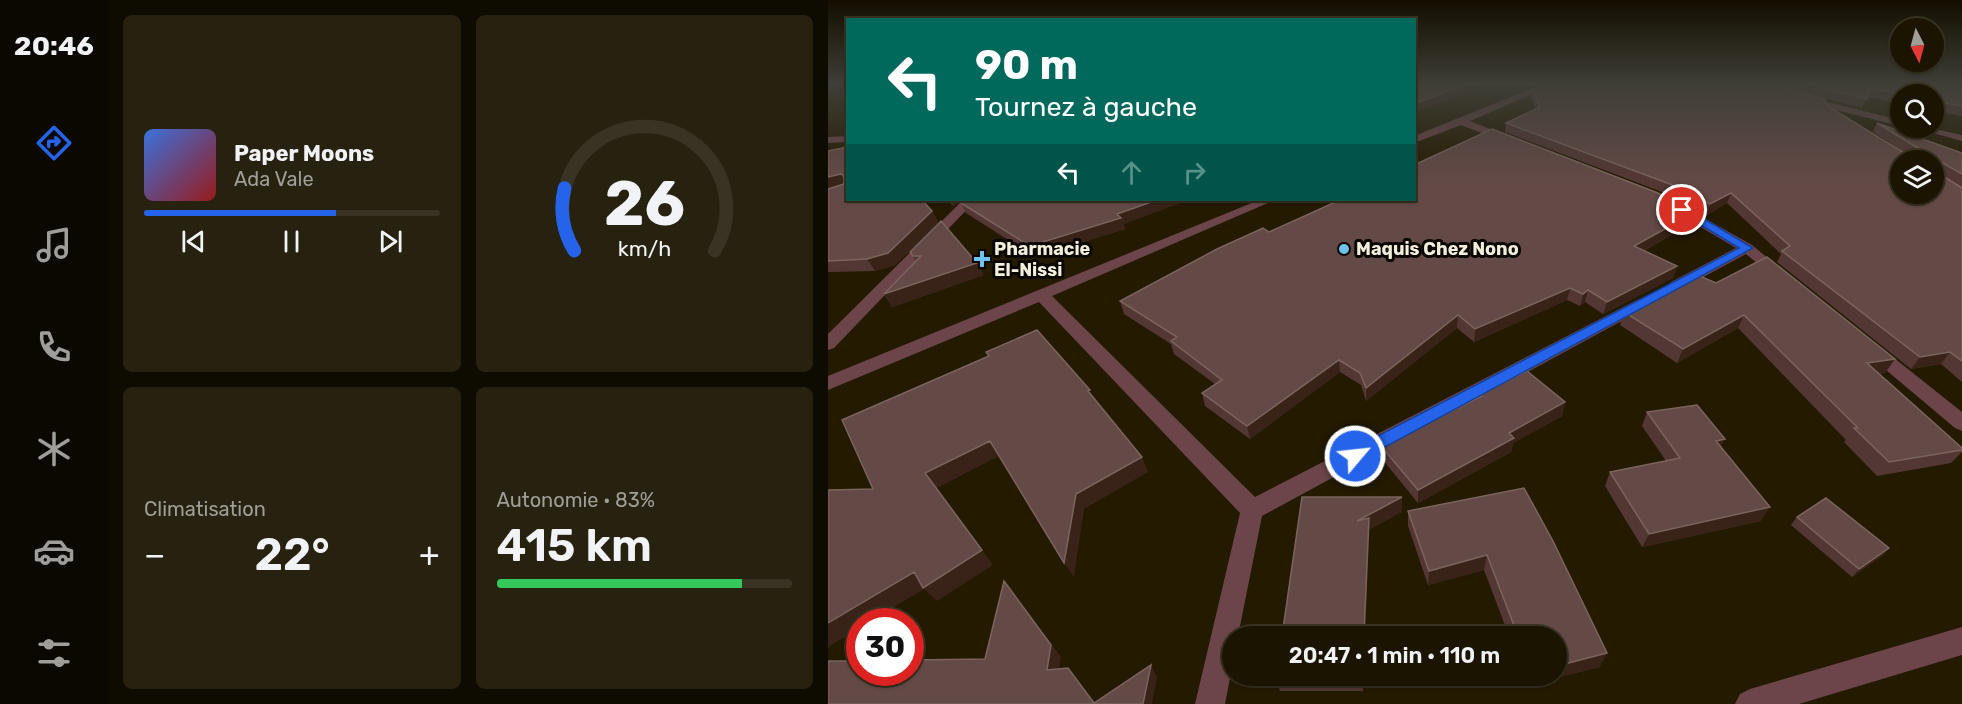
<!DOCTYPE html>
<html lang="fr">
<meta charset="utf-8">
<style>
:root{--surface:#1a1400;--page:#27210f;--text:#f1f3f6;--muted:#9f9e99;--line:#383322;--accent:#2563eb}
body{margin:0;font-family:Rubik,sans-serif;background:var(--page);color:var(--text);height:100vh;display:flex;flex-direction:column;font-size:22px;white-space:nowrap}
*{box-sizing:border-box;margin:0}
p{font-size:20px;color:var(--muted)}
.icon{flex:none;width:33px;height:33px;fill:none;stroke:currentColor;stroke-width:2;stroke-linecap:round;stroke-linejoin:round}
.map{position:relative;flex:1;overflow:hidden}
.drawer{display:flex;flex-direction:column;gap:15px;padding:15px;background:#0e0b00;width:720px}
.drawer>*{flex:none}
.banner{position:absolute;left:18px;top:18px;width:570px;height:183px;border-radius:0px;box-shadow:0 2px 4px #0004,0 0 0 2px var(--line);background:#00695c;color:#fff;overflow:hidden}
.needle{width:39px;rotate:174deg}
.tools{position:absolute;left:1062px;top:18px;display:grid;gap:12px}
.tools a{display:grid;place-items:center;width:54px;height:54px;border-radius:50%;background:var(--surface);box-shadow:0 2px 4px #0004,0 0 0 2px var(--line);font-size:30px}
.speed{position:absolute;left:18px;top:608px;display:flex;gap:12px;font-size:30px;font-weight:700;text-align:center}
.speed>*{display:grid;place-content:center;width:78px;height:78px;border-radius:50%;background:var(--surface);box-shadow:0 2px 4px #0004,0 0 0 2px var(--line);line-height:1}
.speed .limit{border:9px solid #d22;background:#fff;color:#111}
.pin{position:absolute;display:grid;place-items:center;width:51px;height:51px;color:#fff;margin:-26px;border:3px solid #fff;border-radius:50%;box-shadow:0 2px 6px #0007}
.me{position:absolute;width:66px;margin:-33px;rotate:62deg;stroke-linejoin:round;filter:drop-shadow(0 0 4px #0008)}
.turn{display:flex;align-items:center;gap:21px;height:126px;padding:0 30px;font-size:27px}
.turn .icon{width:78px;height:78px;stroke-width:2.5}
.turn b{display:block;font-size:42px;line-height:51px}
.lanes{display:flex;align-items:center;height:57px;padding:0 30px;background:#0003;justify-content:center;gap:30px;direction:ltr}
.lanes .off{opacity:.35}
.big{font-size:45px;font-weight:600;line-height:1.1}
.drawer .card{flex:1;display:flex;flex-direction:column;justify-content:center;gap:9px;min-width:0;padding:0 21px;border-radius:9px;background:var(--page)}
.drawer .dial{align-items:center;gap:0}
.dial svg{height:156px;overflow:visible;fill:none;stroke:var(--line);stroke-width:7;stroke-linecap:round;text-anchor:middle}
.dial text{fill:var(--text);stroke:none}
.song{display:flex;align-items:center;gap:18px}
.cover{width:72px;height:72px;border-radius:9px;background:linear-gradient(135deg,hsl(220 70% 55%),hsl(0 70% 35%))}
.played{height:6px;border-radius:3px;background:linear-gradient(90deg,var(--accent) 65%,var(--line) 65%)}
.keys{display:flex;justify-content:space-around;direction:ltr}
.heat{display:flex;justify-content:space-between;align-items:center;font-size:33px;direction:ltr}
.charge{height:9px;border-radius:4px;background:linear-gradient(90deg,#34c759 83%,var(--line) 0)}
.drawer .tiles{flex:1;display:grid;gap:15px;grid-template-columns:repeat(2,1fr)}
.trip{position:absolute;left:394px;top:626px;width:345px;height:60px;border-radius:30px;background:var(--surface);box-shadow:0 2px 4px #0004,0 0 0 2px var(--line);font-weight:600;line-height:60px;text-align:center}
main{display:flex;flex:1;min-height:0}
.tabs{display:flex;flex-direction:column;width:108px;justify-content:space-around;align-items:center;background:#0a0800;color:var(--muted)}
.tabs .icon{width:42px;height:42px}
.tabs .selected{color:var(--accent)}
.tabs b{font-size:27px;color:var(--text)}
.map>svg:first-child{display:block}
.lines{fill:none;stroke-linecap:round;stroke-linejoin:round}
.minor{fill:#6c454a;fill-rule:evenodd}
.wall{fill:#533735}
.shaded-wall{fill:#392318}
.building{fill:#644a47;stroke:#7b645e;stroke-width:1.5;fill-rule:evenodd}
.route{fill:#2563eb;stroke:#184099;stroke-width:1.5}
.poi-dot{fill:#6ec2f3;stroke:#090600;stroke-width:2}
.labels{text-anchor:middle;stroke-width:6;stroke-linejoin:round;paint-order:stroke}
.poi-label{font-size:18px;font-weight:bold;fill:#f4eedd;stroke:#090600;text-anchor:start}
</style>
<main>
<nav class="tabs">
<b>20:46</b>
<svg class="icon selected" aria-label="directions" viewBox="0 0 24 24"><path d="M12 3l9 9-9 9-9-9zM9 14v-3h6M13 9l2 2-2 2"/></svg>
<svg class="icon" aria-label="music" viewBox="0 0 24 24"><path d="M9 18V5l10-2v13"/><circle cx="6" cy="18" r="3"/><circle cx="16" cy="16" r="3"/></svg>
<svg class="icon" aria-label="phone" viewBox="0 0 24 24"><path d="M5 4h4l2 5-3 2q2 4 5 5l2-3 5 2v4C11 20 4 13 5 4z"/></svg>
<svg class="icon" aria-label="climate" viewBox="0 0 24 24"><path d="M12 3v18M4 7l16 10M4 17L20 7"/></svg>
<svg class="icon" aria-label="car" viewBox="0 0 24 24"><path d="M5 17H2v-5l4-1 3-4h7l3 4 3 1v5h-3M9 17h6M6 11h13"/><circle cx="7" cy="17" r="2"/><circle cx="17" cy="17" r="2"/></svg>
<svg class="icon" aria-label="filters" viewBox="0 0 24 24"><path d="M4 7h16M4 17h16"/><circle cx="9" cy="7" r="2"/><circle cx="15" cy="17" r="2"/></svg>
</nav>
<section class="drawer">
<div class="tiles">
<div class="card">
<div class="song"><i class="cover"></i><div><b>Paper Moons</b><p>Ada Vale</p></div></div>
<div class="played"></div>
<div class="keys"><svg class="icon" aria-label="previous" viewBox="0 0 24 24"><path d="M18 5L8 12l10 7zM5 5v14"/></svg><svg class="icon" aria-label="pause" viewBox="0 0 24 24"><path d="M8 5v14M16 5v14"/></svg><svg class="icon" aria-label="next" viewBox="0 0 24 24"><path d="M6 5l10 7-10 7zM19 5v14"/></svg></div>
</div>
<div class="card dial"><svg viewBox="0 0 100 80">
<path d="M14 69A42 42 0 1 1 86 69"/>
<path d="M14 69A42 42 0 0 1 9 37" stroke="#2563eb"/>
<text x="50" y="56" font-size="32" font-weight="700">26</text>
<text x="50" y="72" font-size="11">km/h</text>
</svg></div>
<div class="card"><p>Climatisation</p>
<div class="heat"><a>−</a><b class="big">22°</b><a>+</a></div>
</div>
<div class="card"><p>Autonomie · 83%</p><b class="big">415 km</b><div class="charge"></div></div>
</div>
</section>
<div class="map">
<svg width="1134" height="704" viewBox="0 0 1134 704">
<rect width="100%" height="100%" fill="#231a00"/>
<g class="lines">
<path class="minor" d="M715,84H728L642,121L685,138V142H677L633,125L586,143V136Z
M975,96L1072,120V126L972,101V97Z
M1087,128H1103L1134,135V141Z
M20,136V142L0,143V137Z
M135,200H148L6,348L0,350V334Z
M431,200H447L224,296L427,497L811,299H823L825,302L823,305L434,516L410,636H405V663L397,704H367L412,513L211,302L0,390V376Z
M844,200L924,245L959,274L951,279L946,277L918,254L855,288H843L841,285L843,282L908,248L839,207L837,204L839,201Z
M1045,344L1051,346L1134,412V431L1127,428L1039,354L1036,350L1039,346Z
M1134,627V655L971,704H907L912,694L922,689Z"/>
</g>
<path class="wall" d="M941,84H1134V116L1106,111V94H1072V104L1039,97L1034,108Z
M704,89L998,105L1077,153L1045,132L1049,123L1134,153V382L1113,364L1083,369L949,262L953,254L899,203L879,215L839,194L677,132L678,123L708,109L703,97Z
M0,151L104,211L110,222L67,265L47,271L0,272Z
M117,200H133L126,206Z
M136,200H360L295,224L297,229L207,257L138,213L133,203Z
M866,213L862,224L816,251L849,266L845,278L775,314L757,302L752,306L739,300L646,342L629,328L538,401L533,385L512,372L422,439L377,406L374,393L387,384L346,354L343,344L296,314L292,301L441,232Z
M82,252L156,275L64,307L56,294L88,262Z
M888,283L1067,359L1057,373L1051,374L1134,448V452L1123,463L1049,476L1016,442L1018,440L910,328L849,363L792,325L796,312Z
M651,394L737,402L734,416L685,443L683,452L590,503L554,459L553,446L651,398Z
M819,412L893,446L933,521L814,547L777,486L782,472L838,461L814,426Z
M696,488L772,667L699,685L695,675H729V636H681L656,570L600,585L580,526V511Z
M969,517L1061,548L1054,556L1024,577L963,525Z
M535,675V691H452L448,678Z"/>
<path class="shaded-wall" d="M0,84H9L0,91Z
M639,84H660L586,113V104Z
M700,84H708L699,88Z
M13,174L19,184L0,189V177Z
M903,193L899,203L879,215L882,204Z
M123,200H133L126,206Z
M329,200H360L295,224L297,229L207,257L202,246Z
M104,211L110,222L67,265L47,271L39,259Z
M866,213L862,224L803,258L806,246Z
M149,263L156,275L64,307L56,294Z
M849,266L845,278L775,314L779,302Z
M742,288L739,300L646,342L647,329Z
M760,290L757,302L752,306L755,294Z
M630,315L629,328L538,401V388Z
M916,315L910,328L849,363L855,349Z
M1122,352L1113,364L1083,369L1092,357Z
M1067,359L1057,373L1030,377L1039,363Z
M511,360L512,372L422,439L419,426Z
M737,402L734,416L685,443L683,452L590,503V490L681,433Z
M897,439L889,453L888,441Z
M162,441L171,456L109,488L165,565L109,601L96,589L43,621H32V628L0,647V623L86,572L97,473Z
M314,457L320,472L256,509L246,577L236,563L248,494Z
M574,497V512L541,530L537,636H536L529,521Z
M942,507L933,521L814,547L821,534Z
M1061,548L1054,556L1024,577L1031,569Z
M659,555L656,570L600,585L601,571Z
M176,581L233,657L229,681L219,670Z
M779,653L772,667L699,685L702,675H729V666Z
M323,665L329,677L324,704H315Z
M534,675H535V691L534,678Z"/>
<path class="building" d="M586,84H639L586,104Z
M713,84H941L997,99L998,105L1076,153L1091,152L1093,150L1049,123L1134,153V174L1113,162L1110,164V173L1134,188V361L1122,352L1092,357L954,251L962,246L903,193L882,204L842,184L678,123L712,107L704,89ZM1072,160H1106V194H1072Z
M978,84H1118L1134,89V106L1106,101V94H1073L1042,88L1039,99Z
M664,129L830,193L866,213L806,246L849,266L779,302L760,290L755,294L742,288L647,329L630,315L538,388L532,373L511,360L419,426L374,393L394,380L343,341L349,337L292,301L389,249L435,228L441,232L512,200H586V165Z
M20,147V200H94L104,211L60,253L39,259L0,261V189L16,184V176L13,174L0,177V151Z
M136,200H329L289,214L293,218L202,246L133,203Z
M113,221L149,263L56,294L93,256H85L82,252Z
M939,257L1067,359L1039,363L1134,448V450L1061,462L1026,428H1030L916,315L855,349L796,312L867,274L888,283Z
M209,330L262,390L260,391L314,457L248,494L236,563L162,441L97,473L154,550L95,588L86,572L0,623V490L45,489L14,420L161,356L158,352Z
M699,371L737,402L681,433L686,438L590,490L553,446L654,396L651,394Z
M869,405L897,439L888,441L942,507L821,534L782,472L852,458L819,412Z
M696,488L725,541L779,653L729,666V636H690L659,555L601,571L580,511Z
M474,497H574L529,521L541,518L536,636H454Z
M998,498L1061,548L1031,569L969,517Z
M176,581L223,645L219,670L240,668L266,703L323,665L315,704H0V661H32V672H82V660L157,659Z
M449,675H534V678H448Z"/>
<linearGradient id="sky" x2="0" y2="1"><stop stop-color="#130e00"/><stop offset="0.46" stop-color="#3f3e37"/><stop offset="1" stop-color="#3f3e37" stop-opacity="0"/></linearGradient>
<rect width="1134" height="183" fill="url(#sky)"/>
<path class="route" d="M851,208H858L925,248L533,460L527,462L521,460L519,456L521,451L911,248L851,212Z"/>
<g class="poi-dot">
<circle cx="516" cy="249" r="6"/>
<path d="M151 250h6v6h6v6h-6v6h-6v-6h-6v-6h6z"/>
</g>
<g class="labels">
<g class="poi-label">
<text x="166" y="255">Pharmacie<tspan x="166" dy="21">El-Nissi</tspan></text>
<text x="528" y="255">Maquis Chez Nono</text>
</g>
</g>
</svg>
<div class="tools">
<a><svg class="needle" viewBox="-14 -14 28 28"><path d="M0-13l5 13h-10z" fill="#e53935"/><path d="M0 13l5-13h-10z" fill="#9f9e99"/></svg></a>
<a><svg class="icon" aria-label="search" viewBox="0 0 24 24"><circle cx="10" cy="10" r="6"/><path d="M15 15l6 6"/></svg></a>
<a><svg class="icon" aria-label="layers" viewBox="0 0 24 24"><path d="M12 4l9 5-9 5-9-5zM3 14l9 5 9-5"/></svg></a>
</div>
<div class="speed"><div class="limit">30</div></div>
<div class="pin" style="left:854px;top:210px;background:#d93025"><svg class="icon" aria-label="arrive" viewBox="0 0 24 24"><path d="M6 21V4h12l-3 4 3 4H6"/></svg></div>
<svg class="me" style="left:527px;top:456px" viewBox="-20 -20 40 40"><circle r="17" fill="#2563eb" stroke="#fff" stroke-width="3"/><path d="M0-11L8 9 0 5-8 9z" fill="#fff"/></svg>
<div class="trip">20:47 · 1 min · 110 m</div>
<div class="banner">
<div class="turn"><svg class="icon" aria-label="left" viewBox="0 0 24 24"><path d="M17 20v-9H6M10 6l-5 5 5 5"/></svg><div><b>90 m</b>Tournez à gauche</div></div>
<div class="lanes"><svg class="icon" aria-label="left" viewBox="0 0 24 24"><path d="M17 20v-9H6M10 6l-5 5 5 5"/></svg><svg class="icon off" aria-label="ahead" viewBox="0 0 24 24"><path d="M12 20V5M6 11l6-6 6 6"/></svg><svg class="icon off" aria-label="right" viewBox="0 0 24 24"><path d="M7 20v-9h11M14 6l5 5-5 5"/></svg></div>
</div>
</div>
</main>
